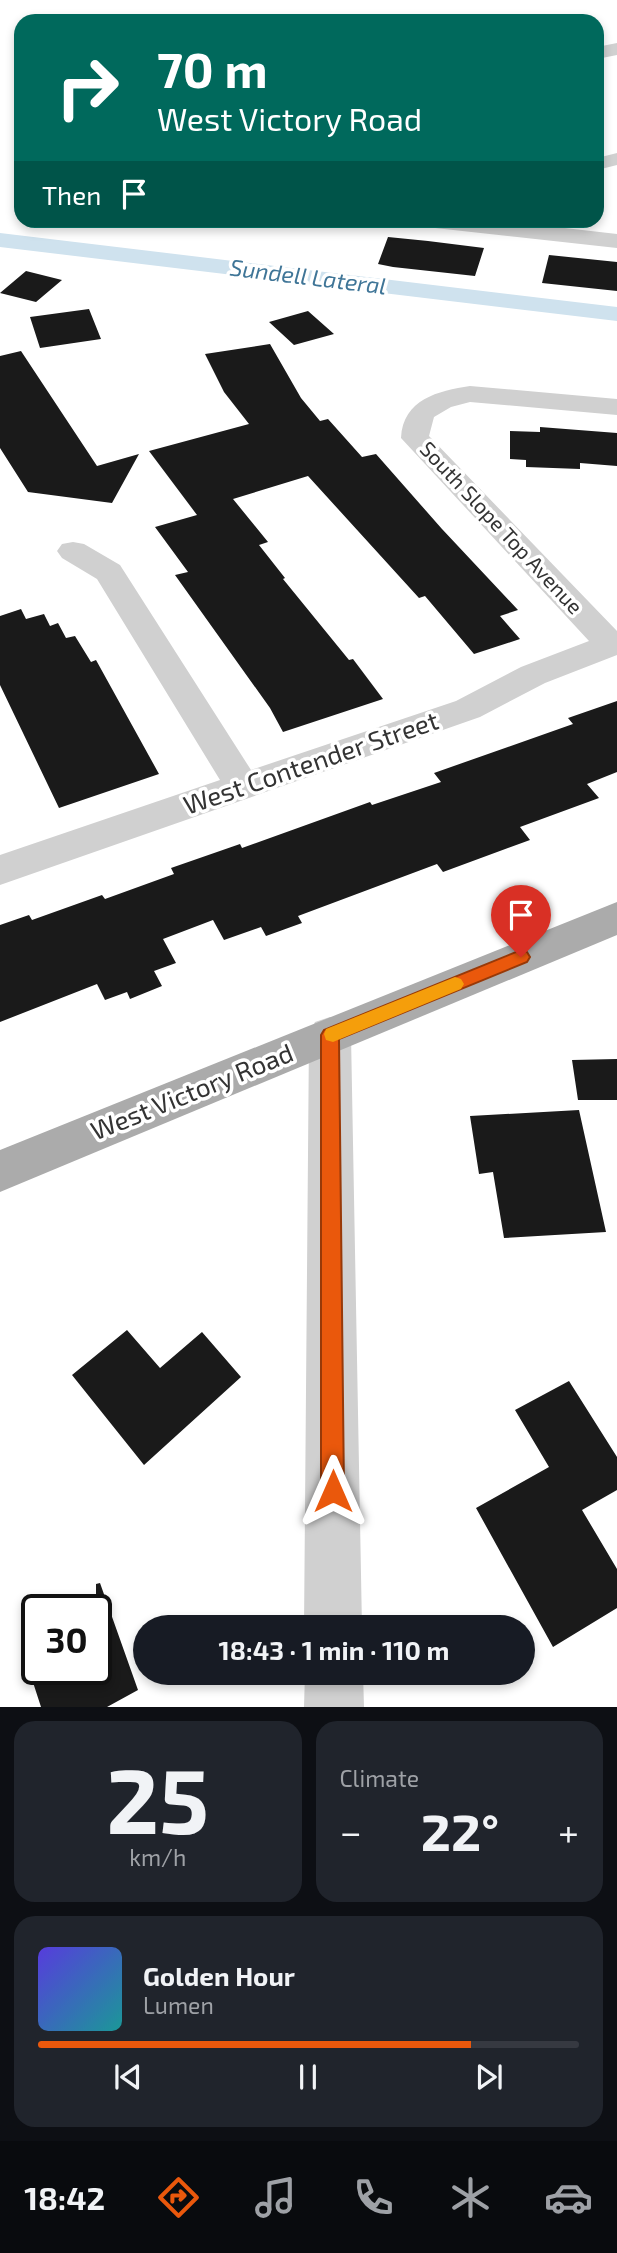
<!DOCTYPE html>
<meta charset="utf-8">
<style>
:root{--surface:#171b24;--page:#20242c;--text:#f1f3f6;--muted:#9ea1a6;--line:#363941;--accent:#ea580c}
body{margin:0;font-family:"Exo 2",sans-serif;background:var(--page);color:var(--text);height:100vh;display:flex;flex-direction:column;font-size:26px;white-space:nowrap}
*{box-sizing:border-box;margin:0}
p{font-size:23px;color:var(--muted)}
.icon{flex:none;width:38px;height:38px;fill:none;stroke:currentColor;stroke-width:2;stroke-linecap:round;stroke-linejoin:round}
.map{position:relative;height:1707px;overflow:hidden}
.panel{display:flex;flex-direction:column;gap:14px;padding:14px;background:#0d0f14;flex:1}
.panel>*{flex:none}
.banner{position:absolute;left:14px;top:14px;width:590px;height:214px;border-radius:21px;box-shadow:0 4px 10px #0003;background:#00695c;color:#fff;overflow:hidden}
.speed{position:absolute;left:21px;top:1594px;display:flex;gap:14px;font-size:35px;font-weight:700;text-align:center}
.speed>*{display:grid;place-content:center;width:91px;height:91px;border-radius:50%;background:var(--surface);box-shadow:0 4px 10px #0003;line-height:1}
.speed .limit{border:4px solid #111;border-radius:10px;background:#fff;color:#111}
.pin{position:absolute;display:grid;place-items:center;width:60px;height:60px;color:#fff;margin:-72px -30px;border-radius:50% 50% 50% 0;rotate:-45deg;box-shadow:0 0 7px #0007}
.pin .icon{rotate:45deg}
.me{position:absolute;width:77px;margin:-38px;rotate:0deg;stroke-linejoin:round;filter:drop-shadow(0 0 5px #0008)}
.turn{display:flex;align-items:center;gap:24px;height:147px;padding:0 28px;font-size:32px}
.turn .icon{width:91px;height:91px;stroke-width:2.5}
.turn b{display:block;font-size:49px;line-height:60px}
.then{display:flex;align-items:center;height:66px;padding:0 28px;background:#0003;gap:14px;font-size:26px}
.big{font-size:52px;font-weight:700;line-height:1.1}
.panel .tile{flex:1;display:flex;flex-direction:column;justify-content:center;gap:10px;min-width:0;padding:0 24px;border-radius:21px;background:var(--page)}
.panel .dial{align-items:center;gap:0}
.dial b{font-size:91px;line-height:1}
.song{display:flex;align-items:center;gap:21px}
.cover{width:84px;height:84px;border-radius:10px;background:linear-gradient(135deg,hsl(250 70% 55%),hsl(180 70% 35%))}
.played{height:7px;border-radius:4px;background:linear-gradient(90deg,var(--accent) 80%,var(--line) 80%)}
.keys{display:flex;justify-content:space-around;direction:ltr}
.heat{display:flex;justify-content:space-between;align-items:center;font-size:38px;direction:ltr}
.panel .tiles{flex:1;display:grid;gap:14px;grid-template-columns:1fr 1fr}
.tile:last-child{grid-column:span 2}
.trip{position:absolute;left:133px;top:1615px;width:402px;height:70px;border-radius:35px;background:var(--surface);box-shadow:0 4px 10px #0003;font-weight:700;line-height:70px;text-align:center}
.dock{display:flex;height:112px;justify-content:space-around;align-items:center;background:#090b0e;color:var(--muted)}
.dock .icon{width:49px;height:49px}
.dock .selected{color:var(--accent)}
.dock b{font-size:32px;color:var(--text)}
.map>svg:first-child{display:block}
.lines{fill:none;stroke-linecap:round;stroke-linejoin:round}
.canal{fill:#cfe2ee;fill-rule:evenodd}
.building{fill:#1a1a1a}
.minor{fill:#d0d0d0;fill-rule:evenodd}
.major{fill:#ababab;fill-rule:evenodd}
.route{fill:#ea580c;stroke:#983908;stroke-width:2}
.slow{fill:#f59e0b}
.labels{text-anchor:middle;stroke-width:7;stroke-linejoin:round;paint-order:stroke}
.far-street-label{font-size:21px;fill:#333;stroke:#fff}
.far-water-label{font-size:23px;font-style:italic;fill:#3f7597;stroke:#fff}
.street-label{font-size:26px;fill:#333;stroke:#fff}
</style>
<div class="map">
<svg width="617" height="1707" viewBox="0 0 617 1707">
<rect width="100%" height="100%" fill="#fff"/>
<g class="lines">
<path class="canal" d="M0,233L617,307V321L0,247Z"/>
</g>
<path class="building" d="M388,237L428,241L484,248L475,276L393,267L378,264Z
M549,255L617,262V291L542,283Z
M26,271L62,280L36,302L0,293Z
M89,309L101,339L40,348L30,317Z
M308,311L334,334L294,345L269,322Z
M270,344L301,398L320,421L328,419L362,457L376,454L442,529L518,610L500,616L520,639L474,654L425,596L419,598L308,476L233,499L268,542L259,545L285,578L283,579L349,660L353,659L383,699L283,732L270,708L175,575L188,572L155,527L197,515L149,451L249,424L224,392L205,354Z
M21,351L97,466L139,454L112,503L28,492L0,448V356Z
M540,427L617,433V466L580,463V469L526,467V460L510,459V431L540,432Z
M21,609L26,619L44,614L50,626L58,623L66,638L75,636L91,662L96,660L159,774L59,808L0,685V616Z
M617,701V772L587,784L599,798L520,827L530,840L443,872L437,864L298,916L302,923L266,936L261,927L224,940L213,920L163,939L176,963L154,971L162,986L130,999L127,992L105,1000L97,984L0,1022V925L29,915L32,920L102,895L105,899L174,874L171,868L240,844L242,848L370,802L372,805L441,782L434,773L573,724L568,718Z
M617,1059V1100H578L572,1060Z
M579,1110L606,1232L504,1238L493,1172L479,1174L470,1116Z
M127,1330L160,1368L202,1332L241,1377L144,1465L72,1375Z
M569,1381L617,1457V1490L582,1510L617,1569V1608L553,1647L476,1508L549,1467L515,1410Z
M100,1583L138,1690L107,1707H41L29,1670H96V1584Z"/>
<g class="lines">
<path class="minor" d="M617,43V55L597,59V47Z
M617,153V165L597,170V158Z
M415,220H494L617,234V248L426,227L418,225Z
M470,386L617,399V415L470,402L451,407L434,417L429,436L617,631V655L545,683L480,717L0,885V855L220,780L97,579L62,558L57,551L62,544L73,542L84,544L120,565L251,770L456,701L521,667L589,641L401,438C403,399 438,391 470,386Z
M330,1017L345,1022L351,1035L362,1628H304L309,1035L315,1022Z
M305,1673H363L364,1707H304Z"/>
<path class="major" d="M617,902V935L0,1192V1150Z"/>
</g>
<path class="route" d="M521,950L527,952L530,957L527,962L339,1039L344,1491L341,1499L333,1503L325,1499L321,1491V1035L324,1030Z"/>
<path class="slow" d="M455,977L461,979L464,984L461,989L333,1042L326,1040L324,1034L326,1029Z"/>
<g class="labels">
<g class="far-street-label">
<text transform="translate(501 528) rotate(47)" y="7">South Slope Top Avenue</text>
</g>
<g class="far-water-label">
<text transform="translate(308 277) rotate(7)" y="8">Sundell Lateral</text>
</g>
<g class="street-label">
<text transform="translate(311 763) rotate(-19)" y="9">West Contender Street</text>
<text transform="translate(192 1092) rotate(-22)" y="9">West Victory Road</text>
</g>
</g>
</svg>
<div class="speed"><div class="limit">30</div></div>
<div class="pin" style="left:521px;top:957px;background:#d93025"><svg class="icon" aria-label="arrive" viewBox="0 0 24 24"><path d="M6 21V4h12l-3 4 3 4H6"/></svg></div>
<svg class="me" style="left:333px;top:1491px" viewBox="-20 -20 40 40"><path d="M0-17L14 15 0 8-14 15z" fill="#ea580c" stroke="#fff" stroke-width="4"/></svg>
<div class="trip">18:43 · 1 min · 110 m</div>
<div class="banner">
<div class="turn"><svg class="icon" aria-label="right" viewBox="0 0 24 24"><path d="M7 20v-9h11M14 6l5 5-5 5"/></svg><div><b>70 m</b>West Victory Road</div></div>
<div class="then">Then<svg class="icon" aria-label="arrive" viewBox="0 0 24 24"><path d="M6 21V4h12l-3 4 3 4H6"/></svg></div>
</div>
</div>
<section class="panel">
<div class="tiles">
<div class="tile dial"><b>25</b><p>km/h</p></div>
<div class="tile"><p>Climate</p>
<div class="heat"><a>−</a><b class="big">22°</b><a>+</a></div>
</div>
<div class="tile">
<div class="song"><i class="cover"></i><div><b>Golden Hour</b><p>Lumen</p></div></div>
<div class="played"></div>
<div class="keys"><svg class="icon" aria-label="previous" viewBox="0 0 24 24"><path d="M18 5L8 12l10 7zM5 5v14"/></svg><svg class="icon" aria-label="pause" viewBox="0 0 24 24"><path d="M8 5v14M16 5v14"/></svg><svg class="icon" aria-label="next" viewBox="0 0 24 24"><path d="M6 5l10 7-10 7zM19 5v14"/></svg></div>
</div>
</div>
</section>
<nav class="dock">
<b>18:42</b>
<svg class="icon selected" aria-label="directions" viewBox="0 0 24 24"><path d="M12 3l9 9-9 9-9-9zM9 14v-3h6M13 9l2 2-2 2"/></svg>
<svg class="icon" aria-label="music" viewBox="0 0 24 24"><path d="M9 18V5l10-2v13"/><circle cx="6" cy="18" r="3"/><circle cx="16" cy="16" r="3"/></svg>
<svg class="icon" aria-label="phone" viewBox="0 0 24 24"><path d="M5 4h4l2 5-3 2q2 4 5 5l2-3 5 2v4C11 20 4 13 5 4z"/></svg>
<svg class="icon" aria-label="climate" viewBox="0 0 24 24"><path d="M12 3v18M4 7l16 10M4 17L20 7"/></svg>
<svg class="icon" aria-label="car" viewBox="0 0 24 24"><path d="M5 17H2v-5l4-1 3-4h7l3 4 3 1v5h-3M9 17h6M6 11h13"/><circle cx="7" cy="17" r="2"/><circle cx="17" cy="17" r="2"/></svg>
</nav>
